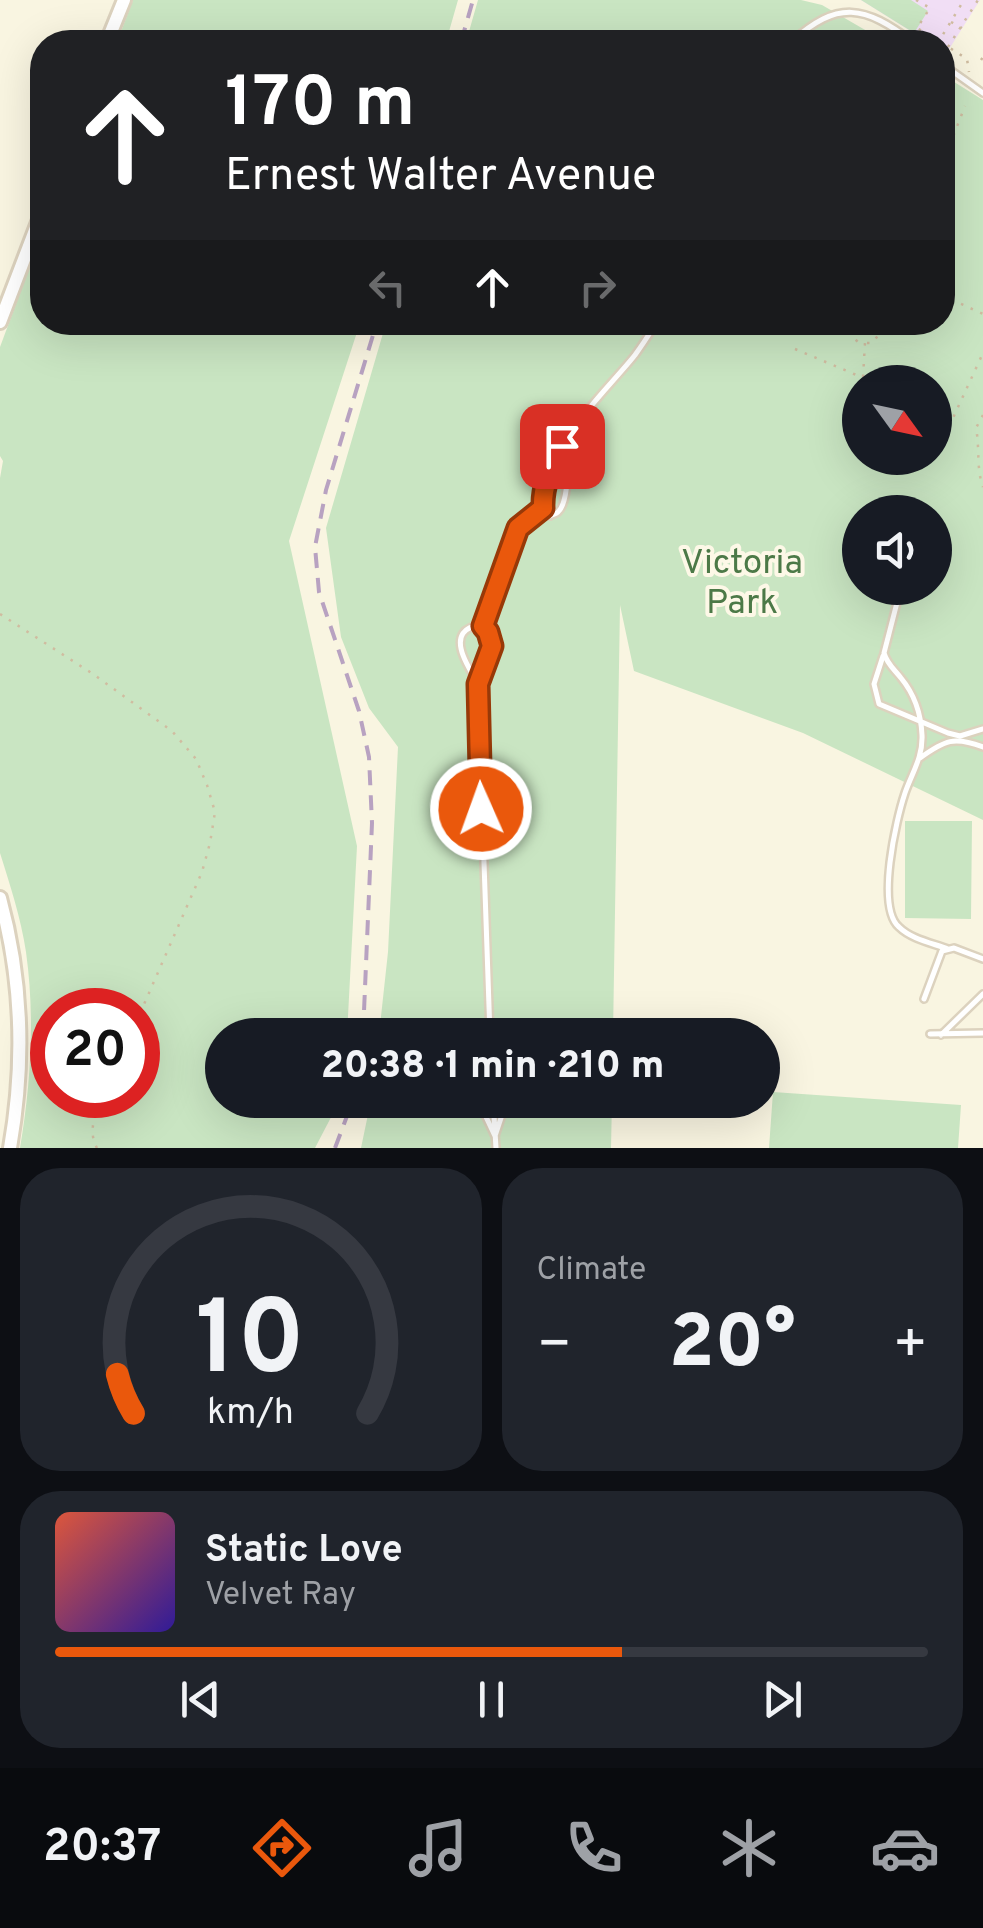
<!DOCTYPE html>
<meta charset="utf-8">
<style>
:root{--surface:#171b24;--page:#20242c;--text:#f1f3f6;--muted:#9ea1a6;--line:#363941;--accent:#ea580c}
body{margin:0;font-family:Overpass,sans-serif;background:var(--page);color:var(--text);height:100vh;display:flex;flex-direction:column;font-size:38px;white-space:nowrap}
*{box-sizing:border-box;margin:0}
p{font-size:32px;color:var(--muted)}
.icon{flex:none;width:55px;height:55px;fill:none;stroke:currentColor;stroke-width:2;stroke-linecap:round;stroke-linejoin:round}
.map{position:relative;height:1148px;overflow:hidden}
.drawer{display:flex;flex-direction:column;gap:20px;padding:20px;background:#0d0f14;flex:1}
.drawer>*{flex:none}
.top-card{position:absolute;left:30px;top:30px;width:925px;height:305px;border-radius:40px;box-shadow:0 10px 40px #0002;background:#202124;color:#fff;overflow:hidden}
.needle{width:65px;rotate:123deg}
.fabs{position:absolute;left:842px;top:365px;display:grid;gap:20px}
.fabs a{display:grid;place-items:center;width:110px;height:110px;border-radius:50%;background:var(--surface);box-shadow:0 10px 40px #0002;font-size:50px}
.speed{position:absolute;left:30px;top:988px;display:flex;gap:20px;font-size:50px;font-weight:700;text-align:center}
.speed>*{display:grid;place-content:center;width:130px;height:130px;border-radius:50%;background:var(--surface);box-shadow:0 10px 40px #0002;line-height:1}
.speed .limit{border:15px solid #d22;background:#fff;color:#111}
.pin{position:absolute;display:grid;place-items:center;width:85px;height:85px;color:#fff;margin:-42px;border-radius:20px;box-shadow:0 5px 15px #0006}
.me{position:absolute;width:110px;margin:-55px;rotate:358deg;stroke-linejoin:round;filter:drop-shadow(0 0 8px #0008)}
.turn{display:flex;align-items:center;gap:35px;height:210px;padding:0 30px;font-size:45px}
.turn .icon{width:130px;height:130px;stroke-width:2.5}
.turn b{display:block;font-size:70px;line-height:85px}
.lanes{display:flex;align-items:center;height:95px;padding:0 30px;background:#0003;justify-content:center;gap:50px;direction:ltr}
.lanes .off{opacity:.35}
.big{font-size:75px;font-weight:800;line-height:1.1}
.drawer .card{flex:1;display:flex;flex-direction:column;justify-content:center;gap:15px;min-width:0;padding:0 35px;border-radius:40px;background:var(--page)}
.drawer .dial{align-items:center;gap:0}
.dial svg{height:260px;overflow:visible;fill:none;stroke:var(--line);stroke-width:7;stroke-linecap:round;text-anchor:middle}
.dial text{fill:var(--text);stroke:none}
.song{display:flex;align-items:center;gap:30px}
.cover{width:120px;height:120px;border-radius:15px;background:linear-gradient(135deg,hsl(10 70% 55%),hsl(250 70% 35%))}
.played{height:10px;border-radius:5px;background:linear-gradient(90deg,var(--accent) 65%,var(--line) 65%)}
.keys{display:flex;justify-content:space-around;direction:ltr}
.heat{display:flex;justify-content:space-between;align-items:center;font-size:55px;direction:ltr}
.drawer .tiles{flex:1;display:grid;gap:20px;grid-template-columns:1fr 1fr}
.card:last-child{grid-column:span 2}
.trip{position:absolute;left:205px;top:1018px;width:575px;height:100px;border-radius:50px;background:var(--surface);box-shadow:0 10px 40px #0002;font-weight:800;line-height:100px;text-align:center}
.tab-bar{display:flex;height:160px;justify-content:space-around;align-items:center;background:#090b0e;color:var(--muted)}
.tab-bar .icon{width:70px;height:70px}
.tab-bar .selected{color:var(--accent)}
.tab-bar b{font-size:45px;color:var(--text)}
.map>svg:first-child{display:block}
.education{fill:#f1def5}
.green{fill:#c9e5c2;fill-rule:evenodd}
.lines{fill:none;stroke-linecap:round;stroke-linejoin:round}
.service-casing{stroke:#dcd2be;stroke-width:10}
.tertiary-casing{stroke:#dcd2be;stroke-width:18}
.path{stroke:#d0bca0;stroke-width:2.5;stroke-dasharray:2.5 8;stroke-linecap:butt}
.service{stroke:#fff;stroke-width:5}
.tertiary{stroke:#fff;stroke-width:12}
.rail{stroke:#b8a2c1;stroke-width:4;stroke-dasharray:15 10;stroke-linecap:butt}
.route-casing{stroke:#983908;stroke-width:25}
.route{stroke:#ea580c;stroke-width:18}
.labels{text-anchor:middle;stroke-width:8;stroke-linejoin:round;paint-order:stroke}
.park-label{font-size:35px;fill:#4c7947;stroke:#fdf8e7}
</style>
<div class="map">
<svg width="983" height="1148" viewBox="0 0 983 1148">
<rect width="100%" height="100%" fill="#f9f5e1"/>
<path class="education" d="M861,0H980L946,54L943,51L942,42H928Z"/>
<path class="green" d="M133,0H458L446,42H117Z
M478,0H801L822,5L886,42H466Z
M861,0H911L928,11L914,33Z
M943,75L983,100V820L803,733L634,671L620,605L613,1035H379L388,952L398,747L369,708L341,637L326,528L386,323L942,322ZM860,382H935V458H860ZM860,512H935V588H860Z
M42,234V322L360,323L289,541L357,846L347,1035H222V1100H340L315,1148H20C31,1083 35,1017 26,952C21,918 10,885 0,853V478L3,461L0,456V347ZM52,1010H138V1095H52Z
M905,821H972L971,919L905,918Z
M773,1092L961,1105L958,1148H769Z
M371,1100H612L611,1148H361Z"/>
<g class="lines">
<g class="service-casing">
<path id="service" d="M791,42C838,0 864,5 913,42
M942,64L983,93
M557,456L566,461C569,471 567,504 558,512C556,514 553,514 550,516L544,513C531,459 605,393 635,355C643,344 650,333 657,322
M900,591L884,653C887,664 894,669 901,678C915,695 921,714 922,735C923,757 912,773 905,793C896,820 876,907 899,927C911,939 932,943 948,949
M483,626L519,529L543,509
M883,656L874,684L879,704L948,733L960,736L983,729
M478,683C467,666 443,629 481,625C505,645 480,666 478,690L490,1035
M920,758C945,740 954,736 983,747
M924,999L942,951L954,948L983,959
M930,1034L983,1033
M941,1035L983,994
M478,1100L495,1136L507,1100
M493,1100L496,1148"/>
</g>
<g class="tertiary-casing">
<path id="tertiary" d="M107,42L124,0
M0,322L42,212
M0,898C23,982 25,1063 10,1148"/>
</g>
<path class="path" d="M916,0L930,8L917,28L939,41L964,0
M951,22L962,28
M942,43L967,59L969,72
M948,47L978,0
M981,60L983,57
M942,165L965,106
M942,295L983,314
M849,322L848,332L858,342H864
M867,343H871L882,332V322
M795,349L873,382
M863,377L865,343
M935,410L953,418L983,353
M983,415L976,428C980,448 976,468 983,487
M0,614L93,674L172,731L196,759L207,785L215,812L210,843L202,872L138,1018
M97,1148C87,1130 96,1113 104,1095"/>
<use href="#service" class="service"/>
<use href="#tertiary" class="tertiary"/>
<path class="rail" d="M461,42L473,0
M363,1035L372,823L369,757L359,711L319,592L315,547L326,490L377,322
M335,1148L353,1100"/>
</g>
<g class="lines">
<g class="route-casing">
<path id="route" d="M481,809L478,684L492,646L488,632L483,626L518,528L543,508C542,486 551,465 562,446"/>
</g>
<use href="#route" class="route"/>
</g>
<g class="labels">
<g class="park-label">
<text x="742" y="573">Victoria<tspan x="742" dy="40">Park</tspan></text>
</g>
</g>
</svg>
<div class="fabs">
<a><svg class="needle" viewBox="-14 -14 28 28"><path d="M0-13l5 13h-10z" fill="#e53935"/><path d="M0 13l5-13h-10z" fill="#9ea1a6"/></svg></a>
<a><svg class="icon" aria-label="sound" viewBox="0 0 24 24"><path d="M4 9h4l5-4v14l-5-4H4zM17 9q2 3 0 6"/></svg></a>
</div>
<div class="speed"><div class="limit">20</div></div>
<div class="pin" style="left:562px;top:446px;background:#d93025"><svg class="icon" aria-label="arrive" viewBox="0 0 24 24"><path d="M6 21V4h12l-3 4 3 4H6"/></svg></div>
<svg class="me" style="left:481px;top:809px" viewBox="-20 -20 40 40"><circle r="17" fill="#ea580c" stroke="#fff" stroke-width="3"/><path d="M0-11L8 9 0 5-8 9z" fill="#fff"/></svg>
<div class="trip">20:38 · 1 min · 210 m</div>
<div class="top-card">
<div class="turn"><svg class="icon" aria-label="ahead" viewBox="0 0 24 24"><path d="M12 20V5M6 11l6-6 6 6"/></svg><div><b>170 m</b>Ernest Walter Avenue</div></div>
<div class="lanes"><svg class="icon off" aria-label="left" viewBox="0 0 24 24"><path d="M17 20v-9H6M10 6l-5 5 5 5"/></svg><svg class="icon" aria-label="ahead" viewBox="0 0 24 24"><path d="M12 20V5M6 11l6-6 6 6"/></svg><svg class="icon off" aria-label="right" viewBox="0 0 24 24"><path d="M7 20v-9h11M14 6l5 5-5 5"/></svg></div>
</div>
</div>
<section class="drawer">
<div class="tiles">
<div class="card dial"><svg viewBox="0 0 100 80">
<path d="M14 69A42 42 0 1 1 86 69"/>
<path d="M14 69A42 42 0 0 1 9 57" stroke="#ea580c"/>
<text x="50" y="56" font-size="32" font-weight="700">10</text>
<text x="50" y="72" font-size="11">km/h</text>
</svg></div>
<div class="card"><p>Climate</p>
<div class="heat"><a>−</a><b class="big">20°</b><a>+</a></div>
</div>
<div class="card">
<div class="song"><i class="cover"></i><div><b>Static Love</b><p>Velvet Ray</p></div></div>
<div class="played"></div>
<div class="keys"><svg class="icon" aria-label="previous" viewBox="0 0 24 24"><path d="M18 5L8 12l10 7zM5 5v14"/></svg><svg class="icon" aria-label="pause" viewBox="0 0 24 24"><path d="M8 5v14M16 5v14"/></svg><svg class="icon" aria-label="next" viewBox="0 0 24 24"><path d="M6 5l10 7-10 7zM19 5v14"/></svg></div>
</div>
</div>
</section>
<nav class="tab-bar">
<b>20:37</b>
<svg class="icon selected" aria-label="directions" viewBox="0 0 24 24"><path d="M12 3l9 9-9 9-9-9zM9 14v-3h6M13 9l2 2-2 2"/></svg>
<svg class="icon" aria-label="music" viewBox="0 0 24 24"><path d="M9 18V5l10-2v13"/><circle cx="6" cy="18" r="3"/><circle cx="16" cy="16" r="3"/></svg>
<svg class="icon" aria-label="phone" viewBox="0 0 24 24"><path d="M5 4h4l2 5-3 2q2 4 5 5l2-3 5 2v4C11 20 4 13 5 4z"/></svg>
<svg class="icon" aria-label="climate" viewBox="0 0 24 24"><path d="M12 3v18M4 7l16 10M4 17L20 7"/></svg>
<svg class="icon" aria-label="car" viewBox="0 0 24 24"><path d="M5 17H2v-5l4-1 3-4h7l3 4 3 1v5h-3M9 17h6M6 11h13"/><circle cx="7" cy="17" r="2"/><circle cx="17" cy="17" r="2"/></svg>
</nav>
